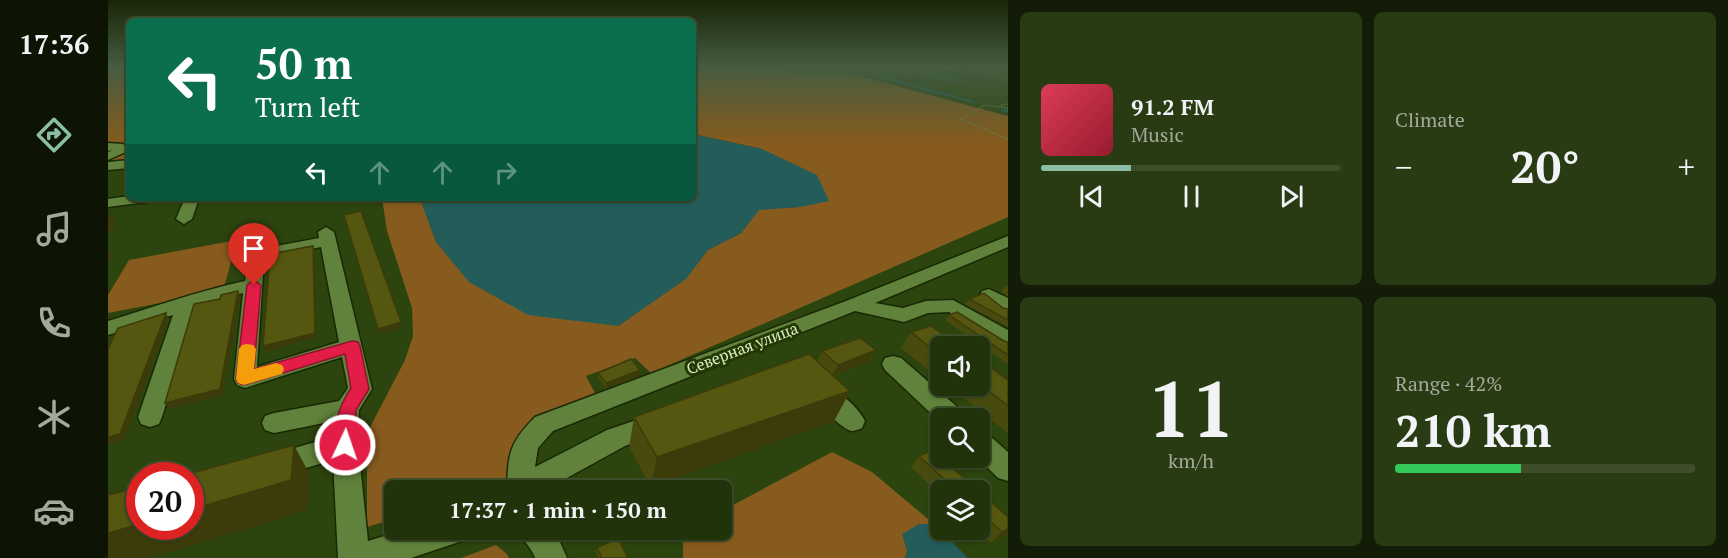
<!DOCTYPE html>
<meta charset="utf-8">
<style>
:root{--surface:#21330a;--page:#293b13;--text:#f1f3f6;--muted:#a2aa9c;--line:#3e4e2b;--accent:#8abfa5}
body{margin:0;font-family:"PT Serif",serif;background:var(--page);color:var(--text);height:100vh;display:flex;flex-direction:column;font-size:22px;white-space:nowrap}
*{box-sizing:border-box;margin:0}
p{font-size:20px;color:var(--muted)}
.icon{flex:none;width:33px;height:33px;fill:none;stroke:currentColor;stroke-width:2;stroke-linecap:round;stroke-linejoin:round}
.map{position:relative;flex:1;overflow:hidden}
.panel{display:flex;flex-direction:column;gap:12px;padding:12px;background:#121c06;width:720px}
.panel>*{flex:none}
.top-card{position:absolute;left:18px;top:18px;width:570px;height:183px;border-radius:9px;box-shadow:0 2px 4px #0004,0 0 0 2px var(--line);background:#0b6e4f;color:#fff;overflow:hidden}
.tools{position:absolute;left:822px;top:336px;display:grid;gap:12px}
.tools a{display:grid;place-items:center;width:60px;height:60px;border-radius:9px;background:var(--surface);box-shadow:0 2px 4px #0004,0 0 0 2px var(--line);font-size:30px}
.speed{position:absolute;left:18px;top:462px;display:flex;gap:12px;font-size:30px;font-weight:700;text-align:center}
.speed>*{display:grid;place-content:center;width:78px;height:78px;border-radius:50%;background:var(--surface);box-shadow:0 2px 4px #0004,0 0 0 2px var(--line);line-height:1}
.speed .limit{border:9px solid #d22;background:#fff;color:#111}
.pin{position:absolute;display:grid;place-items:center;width:51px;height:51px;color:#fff;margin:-62px -26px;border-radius:50% 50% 50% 0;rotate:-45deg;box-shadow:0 0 6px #0007}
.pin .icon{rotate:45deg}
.me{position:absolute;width:66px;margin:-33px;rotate:3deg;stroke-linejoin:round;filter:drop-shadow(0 0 4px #0008)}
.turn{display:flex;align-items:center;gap:21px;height:126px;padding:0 30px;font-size:27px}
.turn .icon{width:78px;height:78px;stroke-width:2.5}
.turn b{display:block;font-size:42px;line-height:51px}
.lanes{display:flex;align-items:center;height:57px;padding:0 30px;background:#0003;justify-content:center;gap:30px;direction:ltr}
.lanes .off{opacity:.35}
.big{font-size:45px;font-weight:700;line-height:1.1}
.panel .tile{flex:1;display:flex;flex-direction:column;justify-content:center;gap:9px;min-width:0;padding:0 21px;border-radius:9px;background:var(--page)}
.panel .dial{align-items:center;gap:0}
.dial b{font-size:78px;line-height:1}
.song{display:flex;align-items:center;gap:18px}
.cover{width:72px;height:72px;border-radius:9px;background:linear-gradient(135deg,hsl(350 70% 55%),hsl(350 70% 35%))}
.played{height:6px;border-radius:3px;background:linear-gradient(90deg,var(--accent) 30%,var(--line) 30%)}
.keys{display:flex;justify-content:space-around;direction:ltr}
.heat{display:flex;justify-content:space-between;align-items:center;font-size:33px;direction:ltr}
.charge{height:9px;border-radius:4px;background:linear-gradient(90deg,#34c759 42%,var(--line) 0)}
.panel .tiles{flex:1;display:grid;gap:12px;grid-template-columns:repeat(2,1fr)}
.trip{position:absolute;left:276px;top:480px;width:348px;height:60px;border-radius:9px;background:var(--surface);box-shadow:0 2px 4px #0004,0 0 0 2px var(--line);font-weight:700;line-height:60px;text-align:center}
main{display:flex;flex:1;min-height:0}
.menu{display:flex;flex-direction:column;width:108px;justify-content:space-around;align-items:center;background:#0d1404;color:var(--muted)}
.menu .icon{width:42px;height:42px}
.menu .current{color:var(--accent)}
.menu b{font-size:27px;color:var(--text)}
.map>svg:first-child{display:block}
.green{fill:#875b1d}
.water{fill:#235c59}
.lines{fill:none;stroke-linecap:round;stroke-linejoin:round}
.stream-far1{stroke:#235c59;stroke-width:2}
.stream{stroke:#235c59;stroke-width:3}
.minor-casing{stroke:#182904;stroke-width:3}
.path{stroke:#6d8454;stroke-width:1.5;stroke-dasharray:1.5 1.5;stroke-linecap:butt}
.minor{fill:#60823c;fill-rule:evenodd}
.wall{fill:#494a0d}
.shaded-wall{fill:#3c3c0a}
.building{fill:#55560f;stroke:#3c3c0a;stroke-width:1.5}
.route{fill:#e11d48;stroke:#92132f;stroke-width:1.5}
.slow{fill:#f59e0b}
.labels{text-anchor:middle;stroke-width:6;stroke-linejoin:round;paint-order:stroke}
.street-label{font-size:16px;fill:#daedc9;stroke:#223a01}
</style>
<main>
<nav class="menu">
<b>17:36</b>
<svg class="icon current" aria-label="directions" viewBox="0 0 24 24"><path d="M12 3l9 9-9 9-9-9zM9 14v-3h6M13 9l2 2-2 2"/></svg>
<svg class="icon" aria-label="music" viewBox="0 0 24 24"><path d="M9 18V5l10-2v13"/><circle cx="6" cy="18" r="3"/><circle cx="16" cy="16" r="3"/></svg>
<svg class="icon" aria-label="phone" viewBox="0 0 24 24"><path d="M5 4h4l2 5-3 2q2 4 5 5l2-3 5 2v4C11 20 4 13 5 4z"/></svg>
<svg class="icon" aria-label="climate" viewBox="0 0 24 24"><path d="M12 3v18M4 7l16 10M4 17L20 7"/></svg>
<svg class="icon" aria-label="car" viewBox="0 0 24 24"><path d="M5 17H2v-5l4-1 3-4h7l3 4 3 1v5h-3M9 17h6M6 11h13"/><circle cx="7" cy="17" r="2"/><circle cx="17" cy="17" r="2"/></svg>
</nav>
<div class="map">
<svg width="900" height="558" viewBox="0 0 900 558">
<rect width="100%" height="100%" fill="#2c440e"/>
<path class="green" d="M0,66H21V161L0,164Z
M585,66H668L694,74H744L900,116V217L543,373L527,358L478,376L487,393L427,418L408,438L399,488L389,490H286V519L259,527V433L297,360L305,336L304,308L279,231L274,198H312L328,242L510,326L577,279L600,250L633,233L651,209L692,207L654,149L585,134Z
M129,240L115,291L0,313V295L21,260Z
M724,452L764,472L826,524H811L797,558H575V532L579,530H614V511Z
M388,545L399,554L401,558H353Z"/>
<path class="water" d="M585,134L654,149L709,175L721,201L692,207L651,210L633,233L600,250L578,279L510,326L420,315L361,282L328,242L312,198H585Z
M811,524H826L860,558H797L799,551L794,534Z"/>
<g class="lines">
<path class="stream-far1" d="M797,66L801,78
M797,68L854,82
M803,68L813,66
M761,74L865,102"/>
<path class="stream" d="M895,110L900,111"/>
<g class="minor-casing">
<path id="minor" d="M835,66H850L838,70L834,68Z
M853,66H868L900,73V77Z
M0,143L15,144L20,151L0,160V152L5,150L0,151Z
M21,160V168L0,170V162Z
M21,196V198H45L38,202L0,207V199Z
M77,198H91L84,219L76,224L68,219Z
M218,227L226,232L264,389L251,410L250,445L260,541L296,530H358L354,541L303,558H230L225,460L171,476L162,473L158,464L162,455L225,437L226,421L166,433L157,430L154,423L157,416L166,413L231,401L240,388L234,357L137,388L129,385L126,379L135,293L101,301L87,307L54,417L51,424L42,427L33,424L30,417L65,315L0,335V321C46,307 90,291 137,281L142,251L211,238L210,232ZM213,247L231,342L149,367L156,258Z
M900,236V247L767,303L795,308L818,301L845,300L900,330V347L893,345L841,312L820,313L796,322L747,311L445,431L430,448L427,467L499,430L546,414L555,417L558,424L555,431L517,446L437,490H399C400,454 401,443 427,417L738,301Z
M881,289L900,298V313L893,311L872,295L874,291Z
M785,356L793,358L854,411L857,418H832V422L777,370L774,364L777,358Z
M716,385C731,390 750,407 757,421L754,428C752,429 746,431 744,431C734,430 709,403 704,394L708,387Z
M872,432L881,435L900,452V481L890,478L870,458H872Z
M410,530H447L459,558H427C423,547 415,541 410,530Z"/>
</g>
<path class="path" d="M893,105L900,104
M900,108L877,105L852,119L900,139"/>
<use href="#minor" class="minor"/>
</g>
<path class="wall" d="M866,66H900V81L863,73Z
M900,286V297L893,292L896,287Z
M861,299L900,309V327L857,304Z
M841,315L896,341L900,342V364L837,320Z
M803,332L832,346V379L793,348Z
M768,350L762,361L725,376L742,391L726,421L543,487L521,447L526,417L709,362L714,351Z
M872,360L900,380V433L841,386H872Z
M532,370V376L498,388L490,378V373Z
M811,456L870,490H832V495L803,467Z
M872,492L897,535L883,543L868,530H872Z
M489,548L520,558H491L488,553Z"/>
<path class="shaded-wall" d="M3,213L9,222L0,235V217Z
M205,246L207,250L209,338L157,351L155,346Z
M2,249L6,254L0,262V253Z
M130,291L132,296L115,395L61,409L57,403Z
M58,313L61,319L17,439L0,444V437Z
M293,322L294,328L271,334L270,329Z
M768,350L762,361L724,376L730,365Z
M532,370V376L498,388V383Z
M742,391L726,421L543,487L549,457Z
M186,445L202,475L200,510L42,558H0V533L32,524V526H82V510Z
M900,529V533L897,535L883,543L894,532Z"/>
<path class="building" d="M884,66L900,67V69Z
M253,211L293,322L270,329L236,215Z
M205,246L207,333L155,346L162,254Z
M130,291L112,389L57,403L86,304L112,299L113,295Z
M876,293L895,308L900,309V320L861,299Z
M849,312L896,341L900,342V355L841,315Z
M58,313L12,434L0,437V349L10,328Z
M823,326L852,346H832V355L803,332Z
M752,338L768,350L730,365L714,351Z
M701,354L742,391L549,457L526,417Z
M523,359L532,370L498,383L490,373Z
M872,360L900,380V406L872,384Z
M186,445L183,480L82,510V476H73Z
M825,450L832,458L870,490H848L811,456Z
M32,487V524L0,533V495Z
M872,492L900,517V529L894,532L872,512Z
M510,538L520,558H494L489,548Z"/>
<linearGradient id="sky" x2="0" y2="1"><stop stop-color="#182508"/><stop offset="0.46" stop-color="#455c41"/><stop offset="1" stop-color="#455c41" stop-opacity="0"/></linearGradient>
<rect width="900" height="144" fill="url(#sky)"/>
<path class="route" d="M146,280L153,285L146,369L244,341L250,342L252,346L261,389L248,410L247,445L244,451L237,453L230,451C221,431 232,405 243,388L237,354L136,385L130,383L128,379L139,285Z"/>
<path class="slow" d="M139,344L145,345L148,349L146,369L168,363L174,365L176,369L174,374L136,385L130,383L128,379L131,349L134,345Z"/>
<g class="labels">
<g class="street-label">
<text transform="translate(634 348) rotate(-21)" y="6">Северная улица</text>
</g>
</g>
</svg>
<div class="tools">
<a><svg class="icon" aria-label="sound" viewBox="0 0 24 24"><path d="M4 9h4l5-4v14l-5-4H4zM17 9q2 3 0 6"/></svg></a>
<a><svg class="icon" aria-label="search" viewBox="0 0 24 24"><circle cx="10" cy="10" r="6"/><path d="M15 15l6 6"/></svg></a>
<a><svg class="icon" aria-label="layers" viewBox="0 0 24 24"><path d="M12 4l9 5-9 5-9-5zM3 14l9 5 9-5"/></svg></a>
</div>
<div class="speed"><div class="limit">20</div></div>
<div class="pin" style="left:146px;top:285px;background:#d93025"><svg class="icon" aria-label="arrive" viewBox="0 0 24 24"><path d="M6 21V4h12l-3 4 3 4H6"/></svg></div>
<svg class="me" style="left:237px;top:445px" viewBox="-20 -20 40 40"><circle r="17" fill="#e11d48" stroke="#fff" stroke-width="3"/><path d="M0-11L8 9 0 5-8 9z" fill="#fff"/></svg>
<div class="trip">17:37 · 1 min · 150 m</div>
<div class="top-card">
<div class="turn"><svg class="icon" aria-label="left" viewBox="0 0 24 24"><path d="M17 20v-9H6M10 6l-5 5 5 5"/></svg><div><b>50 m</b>Turn left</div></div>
<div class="lanes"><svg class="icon" aria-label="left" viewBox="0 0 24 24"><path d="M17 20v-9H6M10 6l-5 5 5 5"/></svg><svg class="icon off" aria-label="ahead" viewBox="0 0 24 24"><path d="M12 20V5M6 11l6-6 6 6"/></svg><svg class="icon off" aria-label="ahead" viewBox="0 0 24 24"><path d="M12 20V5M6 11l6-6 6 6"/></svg><svg class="icon off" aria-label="right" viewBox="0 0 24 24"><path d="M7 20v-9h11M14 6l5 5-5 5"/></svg></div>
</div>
</div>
<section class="panel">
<div class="tiles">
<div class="tile">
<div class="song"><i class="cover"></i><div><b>91.2 FM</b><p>Music</p></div></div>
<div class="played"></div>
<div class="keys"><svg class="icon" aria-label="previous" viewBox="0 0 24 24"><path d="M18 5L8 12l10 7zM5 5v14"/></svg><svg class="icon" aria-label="pause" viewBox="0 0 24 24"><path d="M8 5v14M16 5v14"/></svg><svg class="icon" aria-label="next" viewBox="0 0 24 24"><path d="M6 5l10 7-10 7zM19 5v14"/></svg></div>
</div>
<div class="tile"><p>Climate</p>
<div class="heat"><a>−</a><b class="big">20°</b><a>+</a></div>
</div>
<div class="tile dial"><b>11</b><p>km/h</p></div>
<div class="tile"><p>Range · 42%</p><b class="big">210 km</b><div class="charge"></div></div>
</div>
</section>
</main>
